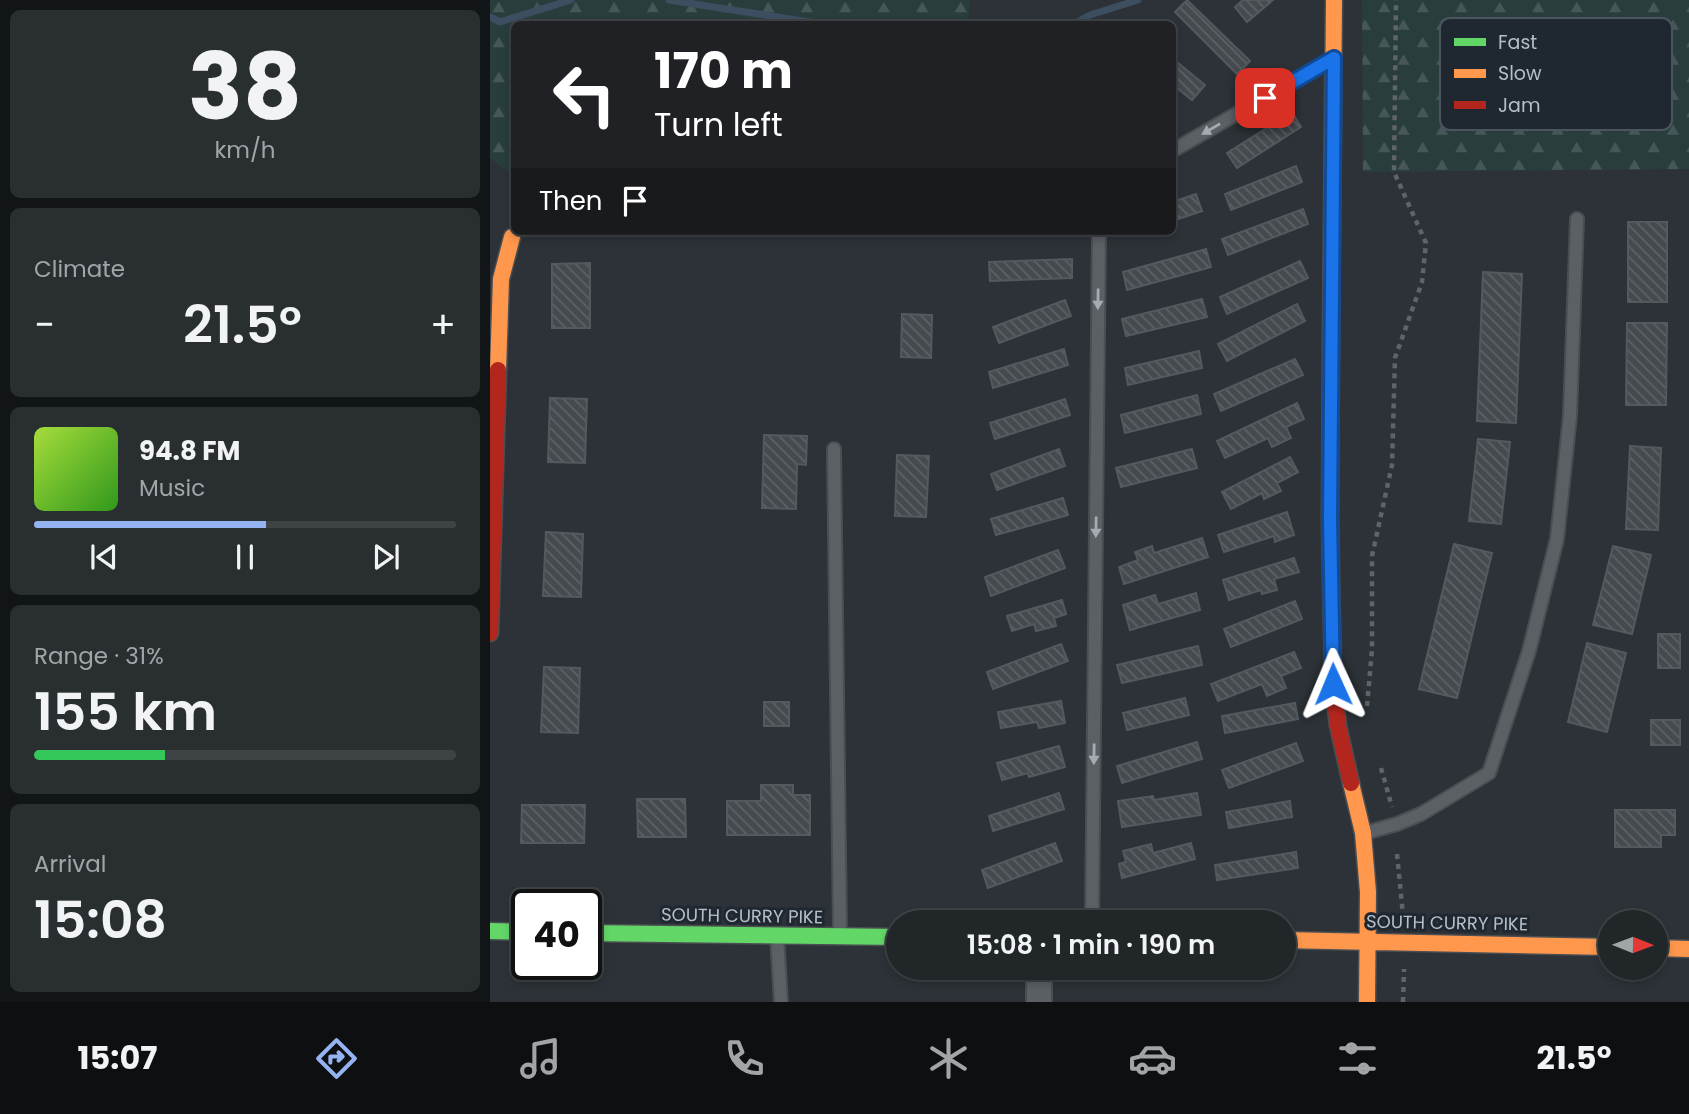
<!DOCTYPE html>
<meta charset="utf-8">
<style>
:root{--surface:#212629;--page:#292e31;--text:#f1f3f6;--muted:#a2a5a8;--line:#3e4346;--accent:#95b2f1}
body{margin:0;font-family:Poppins,sans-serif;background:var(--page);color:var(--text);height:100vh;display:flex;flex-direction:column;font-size:26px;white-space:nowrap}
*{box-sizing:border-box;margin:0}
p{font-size:23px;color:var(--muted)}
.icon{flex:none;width:38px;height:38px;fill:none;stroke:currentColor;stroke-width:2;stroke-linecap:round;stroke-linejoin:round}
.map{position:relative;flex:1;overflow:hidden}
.side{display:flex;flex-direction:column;gap:10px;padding:10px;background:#121517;width:490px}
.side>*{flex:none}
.guide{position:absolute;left:21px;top:21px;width:665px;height:214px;border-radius:10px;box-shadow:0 4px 10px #0003,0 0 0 2px var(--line);background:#202124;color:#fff;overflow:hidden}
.needle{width:46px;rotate:91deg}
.tools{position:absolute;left:1108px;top:910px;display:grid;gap:14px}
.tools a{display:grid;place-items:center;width:70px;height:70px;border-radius:50%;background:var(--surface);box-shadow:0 4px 10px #0003,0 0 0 2px var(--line);font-size:35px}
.speed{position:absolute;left:21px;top:889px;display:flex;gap:14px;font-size:35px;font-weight:700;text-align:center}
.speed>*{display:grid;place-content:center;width:91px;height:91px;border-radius:50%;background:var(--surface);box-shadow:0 4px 10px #0003,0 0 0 2px var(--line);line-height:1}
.speed .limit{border:4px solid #111;border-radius:10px;background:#fff;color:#111}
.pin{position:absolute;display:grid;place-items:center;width:60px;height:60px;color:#fff;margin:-30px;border-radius:14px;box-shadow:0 4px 10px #0006}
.me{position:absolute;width:77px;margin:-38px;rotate:359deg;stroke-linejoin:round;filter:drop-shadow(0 0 5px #0008)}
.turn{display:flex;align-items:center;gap:24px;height:147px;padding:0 28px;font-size:32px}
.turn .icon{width:91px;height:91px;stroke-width:2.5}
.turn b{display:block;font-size:49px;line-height:60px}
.then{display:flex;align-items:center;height:66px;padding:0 28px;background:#0003;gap:14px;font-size:26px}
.big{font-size:52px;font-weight:600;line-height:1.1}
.side .card{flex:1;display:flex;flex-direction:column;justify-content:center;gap:10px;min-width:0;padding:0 24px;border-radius:10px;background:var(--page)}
.side .dial{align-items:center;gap:0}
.dial b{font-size:91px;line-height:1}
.song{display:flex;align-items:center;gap:21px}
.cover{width:84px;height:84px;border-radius:10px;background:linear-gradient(135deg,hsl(80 70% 55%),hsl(110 70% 35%))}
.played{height:7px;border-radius:4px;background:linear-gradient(90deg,var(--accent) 55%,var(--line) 55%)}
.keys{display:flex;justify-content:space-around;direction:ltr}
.heat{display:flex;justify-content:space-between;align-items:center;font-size:38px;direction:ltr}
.charge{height:10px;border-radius:5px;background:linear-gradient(90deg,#34c759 31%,var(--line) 0)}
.trip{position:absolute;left:396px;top:910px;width:410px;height:70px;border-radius:35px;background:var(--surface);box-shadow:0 4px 10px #0003,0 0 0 2px var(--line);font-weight:600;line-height:70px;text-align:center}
.menu{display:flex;height:112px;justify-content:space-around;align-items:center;background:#0d0f10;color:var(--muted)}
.menu .icon{width:49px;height:49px}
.menu .on{color:var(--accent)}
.menu b{font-size:32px;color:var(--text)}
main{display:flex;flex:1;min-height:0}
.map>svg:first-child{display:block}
.forest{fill:url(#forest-firs)}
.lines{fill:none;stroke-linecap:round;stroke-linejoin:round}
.stream{stroke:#3c4e5f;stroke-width:7}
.building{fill:url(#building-back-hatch);stroke:#53595f;stroke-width:2}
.lane-casing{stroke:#4a4e52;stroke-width:16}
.street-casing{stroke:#4a4e52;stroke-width:28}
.fast-casing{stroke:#4a4e52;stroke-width:19}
.slow-casing{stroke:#4a4e52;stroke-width:19}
.jam-casing{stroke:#4a4e52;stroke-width:19}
.path{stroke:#5f6468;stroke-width:4.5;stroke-dasharray:5 5;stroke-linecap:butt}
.lane{stroke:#5b6065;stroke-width:12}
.street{stroke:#5b6065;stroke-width:24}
.fast{stroke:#63d668;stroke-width:16}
.slow{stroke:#ff974d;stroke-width:16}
.jam{stroke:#b3261e;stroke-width:16}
.oneway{fill:#a4abb3}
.route-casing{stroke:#114b97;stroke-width:18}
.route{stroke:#1a73e8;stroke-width:12}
.labels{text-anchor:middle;stroke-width:6;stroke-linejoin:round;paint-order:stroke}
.street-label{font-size:18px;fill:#b6bec7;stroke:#1f2831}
.key{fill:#1f2831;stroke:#4c555e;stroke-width:2}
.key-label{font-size:19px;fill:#b6bec7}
</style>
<main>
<section class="side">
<div class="card dial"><b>38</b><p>km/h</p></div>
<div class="card"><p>Climate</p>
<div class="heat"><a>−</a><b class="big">21.5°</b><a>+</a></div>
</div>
<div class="card">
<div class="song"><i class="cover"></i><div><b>94.8 FM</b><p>Music</p></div></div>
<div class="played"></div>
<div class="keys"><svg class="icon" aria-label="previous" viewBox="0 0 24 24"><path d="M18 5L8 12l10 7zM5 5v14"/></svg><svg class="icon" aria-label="pause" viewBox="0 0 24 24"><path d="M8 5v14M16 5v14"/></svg><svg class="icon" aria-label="next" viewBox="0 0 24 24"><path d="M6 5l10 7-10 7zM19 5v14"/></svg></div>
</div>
<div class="card"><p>Range · 31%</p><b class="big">155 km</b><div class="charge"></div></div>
<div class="card"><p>Arrival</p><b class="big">15:08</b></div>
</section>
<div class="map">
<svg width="1199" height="1002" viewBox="0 0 1199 1002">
<defs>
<pattern id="forest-firs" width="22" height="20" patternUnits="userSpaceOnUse" patternTransform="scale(1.75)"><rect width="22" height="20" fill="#293d3d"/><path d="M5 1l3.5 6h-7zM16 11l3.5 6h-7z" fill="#465758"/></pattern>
<pattern id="building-back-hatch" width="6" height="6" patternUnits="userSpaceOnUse" patternTransform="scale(1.75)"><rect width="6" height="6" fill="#454a4f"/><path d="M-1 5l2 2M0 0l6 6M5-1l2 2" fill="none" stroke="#5e6267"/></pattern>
</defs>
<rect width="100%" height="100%" fill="#2c3237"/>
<path class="forest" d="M0,0H480L478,24H24V176L0,158Z
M872,0H1199V169L873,172Z"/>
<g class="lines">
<path class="stream" d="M179,0L332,24
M0,17L10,22L81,0
M584,24L600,15L648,0"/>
</g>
<path class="building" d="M697,0L760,61L747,74L685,12Z
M753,0H783L757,22L745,7Z
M682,58L715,85L702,100L682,84Z
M802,112L811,127L747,168L737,153Z
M806,166L812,182L741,210L735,194Z
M682,194L685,201L706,194L712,211L682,221Z
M813,209L818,224L738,255L732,239Z
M1138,222H1177V302H1138Z
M513,231H578L579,233L513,234Z
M716,249L721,267L637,290L633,272Z
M582,259V278L500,281L499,262Z
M810,261L818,278L737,314L730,297Z
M100,263V328H62V264Z
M993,272L1032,274L1026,423L987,421Z
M712,299L717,317L636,336L632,319Z
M575,300L581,316L509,343L503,327Z
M807,304L815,321L737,361L728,344Z
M412,314L442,315L441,358L411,357Z
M1137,323H1177L1176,405H1136Z
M574,349L578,365L503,388L499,372Z
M709,351L712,368L638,385L635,368Z
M805,359L813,375L731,411L724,394Z
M707,395L711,414L635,433L631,415Z
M60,398L97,399L95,463L58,462Z
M575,399L580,415L505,439L500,423Z
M807,403L814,419L796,427L801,438L782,447L778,438L735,458L727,441Z
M274,435L317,436L316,465L307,464L306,509L272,508Z
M988,439L1020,442L1011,524L979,521Z
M1140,446L1171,448L1168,530L1136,529Z
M569,449L575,466L507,490L501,474Z
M702,449L707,468L631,487L626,468Z
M407,455L439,456L436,517L405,516Z
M800,457L808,472L787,483L791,491L774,499L772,493L741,509L732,492Z
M573,498L578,515L506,535L501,519Z
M797,512L804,535L785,542L784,536L734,552L728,535Z
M56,532L93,534L91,597L53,596Z
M712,538L718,557L634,584L629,567L648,560L645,552L662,546L664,553Z
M964,544L1002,553L967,698L929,689Z
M1123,546L1161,555L1142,634L1103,625Z
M568,550L575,568L501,596L495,577Z
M804,558L809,572L784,579L787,590L772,594L771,590L739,600L733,580Z
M706,593L710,610L640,630L633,605L665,595L668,604Z
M572,600L576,614L564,618L566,626L546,631L544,624L522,631L517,616Z
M805,601L812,619L741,647L734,629Z
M1168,634H1190V668H1168Z
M1097,643L1136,653L1117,732L1078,722Z
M571,644L578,661L503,689L497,672Z
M708,646L712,665L632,683L627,665Z
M804,652L811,668L791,676L796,688L777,696L772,684L728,701L721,684Z
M54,667L90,668L88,733L51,732Z
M695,698L699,715L637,730L633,713Z
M571,701L575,723L549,728L547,722L511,728L508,712Z
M274,702H299V726H274Z
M805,703L808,719L735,733L732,716Z
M1161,720H1190V745H1161Z
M707,742L712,759L632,783L627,766Z
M806,743L813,761L739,788L732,770Z
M569,746L575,767L539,777L538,773L512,780L507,763Z
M271,785H303V795H320V835H237V801H271Z
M569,793L574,809L503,831L499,816Z
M707,793L711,815L632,827L628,801L663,796L664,800Z
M147,799H195L196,837H148Z
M800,801L802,817L739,828L736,812Z
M32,805H95L94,843H31Z
M1125,810H1185V835H1171V847H1125Z
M565,843L572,861L498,888L492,870Z
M701,843L705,859L632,878L629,864L636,862L633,851L661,844L663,853Z
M806,852L808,868L727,880L725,865Z"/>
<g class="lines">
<g class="lane-casing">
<path id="lane" d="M682,151L840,60
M344,449L350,933
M875,833L907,824L931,814L999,773L1039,651L1067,539L1080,416L1087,219
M602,922L609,231
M287,936L291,1002"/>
</g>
<g class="street-casing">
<path id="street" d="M549,1002V968"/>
</g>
<g class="fast-casing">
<path id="fast" d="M0,931L37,932
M96,933L408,937"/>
</g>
<g class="slow-casing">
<path id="slow" d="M841,336L844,0
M8,370L11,279L22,237
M861,783L873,833L878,892L877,1002
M793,940L1120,947
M1166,948L1199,949"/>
</g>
<g class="jam-casing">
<path id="jam" d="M841,336L840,519L843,684L848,726L861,783
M0,633L8,370"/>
</g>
<path class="path" d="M877,706L882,650V556L902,465L905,358L932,282L936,243L904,172L906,0
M891,768L902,807
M907,854L913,915
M913,1002L914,969"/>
<use href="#lane" class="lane"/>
<use href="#street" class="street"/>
<use href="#fast" class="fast"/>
<use href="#slow" class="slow"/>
<use href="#jam" class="jam"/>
</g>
<defs><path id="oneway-solid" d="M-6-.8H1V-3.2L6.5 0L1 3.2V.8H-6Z" transform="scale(1.75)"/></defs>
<g class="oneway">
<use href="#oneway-solid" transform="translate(721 129) rotate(150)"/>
<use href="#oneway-solid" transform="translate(608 299) rotate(91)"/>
<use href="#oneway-solid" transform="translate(606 527) rotate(91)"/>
<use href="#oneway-solid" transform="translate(604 754) rotate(91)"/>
</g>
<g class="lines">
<g class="route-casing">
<path id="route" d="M775,98L844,58L840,519L843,684"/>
</g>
<use href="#route" class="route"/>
</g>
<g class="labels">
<g class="street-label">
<text transform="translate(252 916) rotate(1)" y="6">SOUTH CURRY PIKE</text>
<text transform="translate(957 923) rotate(1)" y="6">SOUTH CURRY PIKE</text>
</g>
</g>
<rect x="950" y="18" width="232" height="112" rx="10" class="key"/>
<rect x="964" y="38" width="32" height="8" fill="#63d668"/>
<rect x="964" y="69" width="32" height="9" fill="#ff974d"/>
<rect x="964" y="101" width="32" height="8" fill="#b3261e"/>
<g class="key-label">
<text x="1008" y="49">Fast</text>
<text x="1008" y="80">Slow</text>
<text x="1008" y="112">Jam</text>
</g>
</svg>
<div class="tools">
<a><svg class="needle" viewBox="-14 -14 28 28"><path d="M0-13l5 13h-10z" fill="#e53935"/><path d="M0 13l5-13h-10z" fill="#a2a5a8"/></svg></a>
</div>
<div class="speed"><div class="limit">40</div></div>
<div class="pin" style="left:775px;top:98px;background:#d93025"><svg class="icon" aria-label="arrive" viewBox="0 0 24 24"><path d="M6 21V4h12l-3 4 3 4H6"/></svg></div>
<svg class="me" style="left:843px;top:684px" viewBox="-20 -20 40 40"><path d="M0-17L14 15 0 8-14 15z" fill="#1a73e8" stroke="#fff" stroke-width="4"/></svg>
<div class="trip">15:08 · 1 min · 190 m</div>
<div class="guide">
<div class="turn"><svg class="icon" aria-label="left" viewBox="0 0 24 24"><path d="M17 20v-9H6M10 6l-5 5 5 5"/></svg><div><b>170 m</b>Turn left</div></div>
<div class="then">Then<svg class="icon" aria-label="arrive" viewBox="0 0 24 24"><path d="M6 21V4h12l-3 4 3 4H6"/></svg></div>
</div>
</div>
</main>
<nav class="menu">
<b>15:07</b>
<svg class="icon on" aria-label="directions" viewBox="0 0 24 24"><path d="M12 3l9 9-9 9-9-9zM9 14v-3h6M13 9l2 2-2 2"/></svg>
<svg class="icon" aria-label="music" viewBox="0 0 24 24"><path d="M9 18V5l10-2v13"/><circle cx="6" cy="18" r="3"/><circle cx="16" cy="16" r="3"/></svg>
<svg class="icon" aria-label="phone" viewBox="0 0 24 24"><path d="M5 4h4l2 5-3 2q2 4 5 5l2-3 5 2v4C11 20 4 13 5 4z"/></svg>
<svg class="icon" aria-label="climate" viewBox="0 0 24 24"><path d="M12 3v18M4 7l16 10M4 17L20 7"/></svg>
<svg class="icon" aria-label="car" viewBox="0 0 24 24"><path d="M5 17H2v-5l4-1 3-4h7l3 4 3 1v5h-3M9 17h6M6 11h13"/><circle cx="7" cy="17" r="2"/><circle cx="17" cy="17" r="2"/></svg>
<svg class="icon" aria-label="filters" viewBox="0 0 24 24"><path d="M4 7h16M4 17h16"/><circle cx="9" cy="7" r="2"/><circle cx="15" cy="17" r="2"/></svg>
<b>21.5°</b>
</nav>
